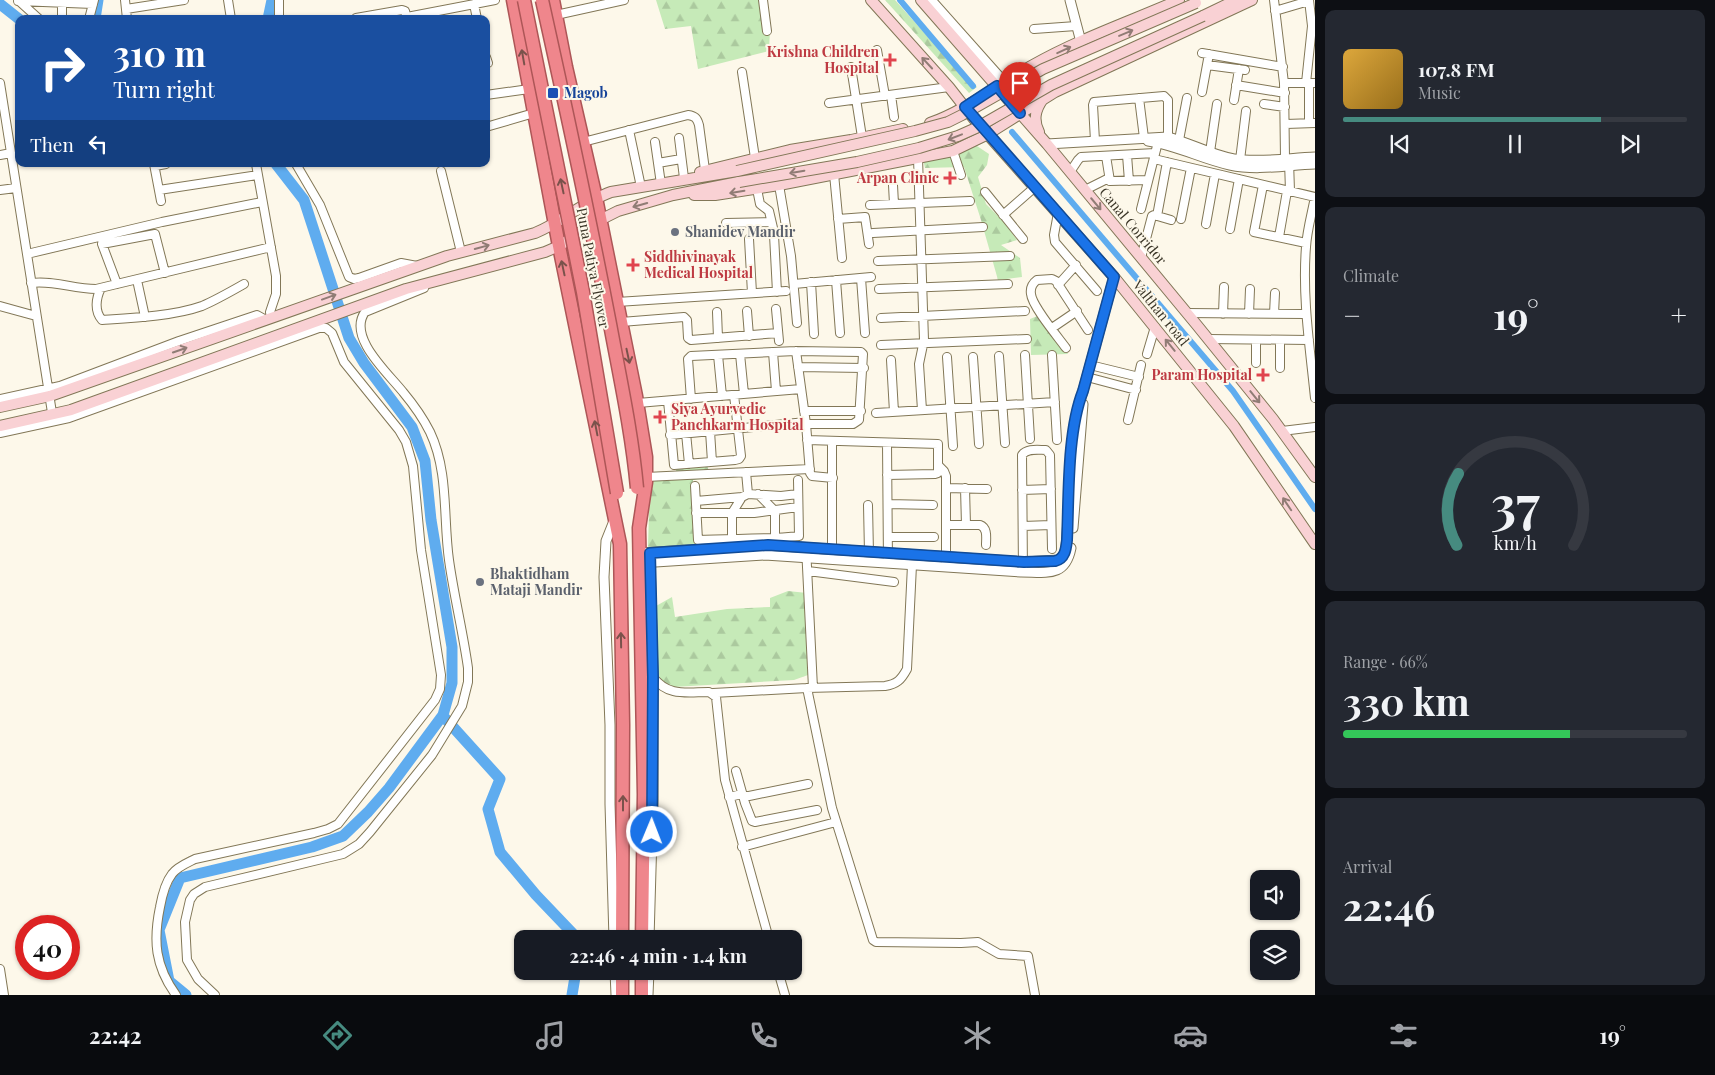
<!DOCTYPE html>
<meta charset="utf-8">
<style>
:root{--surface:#171b24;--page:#242831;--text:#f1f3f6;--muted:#9ea1a6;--line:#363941;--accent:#468b80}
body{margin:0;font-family:"Playfair Display",serif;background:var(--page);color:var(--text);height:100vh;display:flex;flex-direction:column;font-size:19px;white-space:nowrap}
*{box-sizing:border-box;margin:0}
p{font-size:16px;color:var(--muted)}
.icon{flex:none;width:28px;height:28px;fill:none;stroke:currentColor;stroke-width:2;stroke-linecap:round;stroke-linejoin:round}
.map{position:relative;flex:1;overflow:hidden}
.panel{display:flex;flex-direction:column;gap:10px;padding:10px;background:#0d0f14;width:400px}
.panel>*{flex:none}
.hud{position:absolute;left:15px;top:15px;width:475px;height:152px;border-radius:10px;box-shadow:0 1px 4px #0004;background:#1a4fa0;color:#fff;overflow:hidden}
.tools{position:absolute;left:1250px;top:870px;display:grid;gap:10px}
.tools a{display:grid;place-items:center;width:50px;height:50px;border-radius:10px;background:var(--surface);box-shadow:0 1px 4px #0004;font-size:25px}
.speed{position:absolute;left:15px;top:915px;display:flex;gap:10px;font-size:25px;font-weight:700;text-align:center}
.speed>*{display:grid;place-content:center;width:65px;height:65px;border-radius:50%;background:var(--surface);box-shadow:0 1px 4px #0004;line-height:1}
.speed .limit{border:8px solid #d22;background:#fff;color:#111}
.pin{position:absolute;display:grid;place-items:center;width:42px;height:42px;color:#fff;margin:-51px -21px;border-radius:50% 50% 50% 0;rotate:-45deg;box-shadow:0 0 5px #0007}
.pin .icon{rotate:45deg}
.me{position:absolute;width:55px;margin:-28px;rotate:1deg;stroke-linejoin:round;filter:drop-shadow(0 0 4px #0008)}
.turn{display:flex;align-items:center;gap:18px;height:105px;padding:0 15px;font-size:22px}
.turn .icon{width:65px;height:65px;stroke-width:2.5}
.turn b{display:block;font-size:35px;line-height:42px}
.then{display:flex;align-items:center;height:48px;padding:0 15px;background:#0003;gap:10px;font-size:19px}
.big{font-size:38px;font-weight:700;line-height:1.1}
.panel .widget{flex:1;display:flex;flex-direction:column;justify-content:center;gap:8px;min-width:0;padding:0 18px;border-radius:10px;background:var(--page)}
.panel .dial{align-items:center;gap:0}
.dial svg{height:130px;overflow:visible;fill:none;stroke:var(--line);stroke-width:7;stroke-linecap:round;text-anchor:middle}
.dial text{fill:var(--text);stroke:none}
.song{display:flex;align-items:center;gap:15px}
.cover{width:60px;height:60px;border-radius:8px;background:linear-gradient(135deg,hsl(40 70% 55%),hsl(40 70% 35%))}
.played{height:5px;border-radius:2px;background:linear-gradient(90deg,var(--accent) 75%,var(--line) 75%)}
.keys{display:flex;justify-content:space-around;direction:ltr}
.heat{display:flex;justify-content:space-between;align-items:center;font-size:28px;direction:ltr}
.charge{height:8px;border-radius:4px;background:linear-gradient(90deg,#34c759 66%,var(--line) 0)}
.trip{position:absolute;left:514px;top:930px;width:288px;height:50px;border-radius:10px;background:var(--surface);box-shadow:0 1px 4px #0004;font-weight:700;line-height:50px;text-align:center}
.dock{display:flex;height:80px;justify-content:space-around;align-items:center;background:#090b0e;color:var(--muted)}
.dock .icon{width:35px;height:35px}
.dock .on{color:var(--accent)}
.dock b{font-size:22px;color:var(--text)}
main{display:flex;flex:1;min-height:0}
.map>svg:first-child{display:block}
.forest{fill:url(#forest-firs)}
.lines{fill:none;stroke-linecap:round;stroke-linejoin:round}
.canal{stroke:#5facef;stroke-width:6}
.river{stroke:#5facef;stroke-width:11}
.minor-casing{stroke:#827757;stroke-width:10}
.tertiary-casing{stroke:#827757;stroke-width:11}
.secondary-casing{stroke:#827757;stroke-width:12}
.trunk-casing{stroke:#ad5657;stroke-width:15}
.minor{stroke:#fff;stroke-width:8}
.tertiary{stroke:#fff;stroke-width:9}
.secondary{stroke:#f9d1d4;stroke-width:10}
.trunk{stroke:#ef868c;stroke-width:12}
.secondary-bridge-casing{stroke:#827757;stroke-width:12;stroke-linecap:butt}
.trunk-bridge-casing{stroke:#ad5657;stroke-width:15;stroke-linecap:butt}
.secondary-bridge{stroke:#f9d1d4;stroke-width:10}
.trunk-bridge{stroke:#ef868c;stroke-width:12}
.oneway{stroke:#907c75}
.oneway2{stroke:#7a524b}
.route-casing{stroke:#114b97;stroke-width:12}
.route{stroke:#1a73e8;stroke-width:9}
.health-dot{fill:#e0444e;stroke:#fdf8ea;stroke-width:2}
.transit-dot{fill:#1a4fb4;stroke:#fdf8ea;stroke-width:2}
.worship-dot{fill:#6b7280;stroke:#fdf8ea;stroke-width:2}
.labels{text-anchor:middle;stroke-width:4;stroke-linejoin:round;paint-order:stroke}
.health-label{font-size:14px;font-weight:bold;fill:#be3a42;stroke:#fdf8ea;text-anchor:end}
.transit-label{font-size:14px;font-weight:bold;fill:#164399;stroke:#fdf8ea;text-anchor:start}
.street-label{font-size:14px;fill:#3b3628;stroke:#fdf8ea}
.worship-label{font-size:14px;font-weight:bold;fill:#5b616d;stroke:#fdf8ea;text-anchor:start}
</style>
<main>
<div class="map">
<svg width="1315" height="995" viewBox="0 0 1315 995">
<defs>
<pattern id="forest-firs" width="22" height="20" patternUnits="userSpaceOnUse" patternTransform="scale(1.25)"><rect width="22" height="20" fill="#c6eab8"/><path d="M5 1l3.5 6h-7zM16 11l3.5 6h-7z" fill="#abc99e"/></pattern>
</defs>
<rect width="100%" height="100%" fill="#fdf8ea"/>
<path class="forest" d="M656,0H767L770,30L769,51L698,69L691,26L665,29Z
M885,0H895L946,57L977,87L969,93Z
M974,144L989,154L987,165L978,177L986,204L1005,223L1017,240L1001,245L1020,258L1022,277L998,280L981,220L964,167L925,168L923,159Z
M1040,315L1068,354L1031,355L1030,319Z
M707,465L711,478L693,480L695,552L778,548V560L735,561L658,566L648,546L650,480L676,479V468Z
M788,591L807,593L808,675L794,680L673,687C670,685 665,683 662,681C653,670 655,621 656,606L672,597L675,617L727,609L770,607V598Z"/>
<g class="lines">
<path class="canal" d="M900,0L973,86
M1012,132L1233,391L1315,509"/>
<path class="river" d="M0,4L19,19
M95,19L98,0
M268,19L272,0
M443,716L500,779L488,809L500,852L536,895L578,939
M186,995L169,981L159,930L180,878L312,847L343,836L368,812L389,788L443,715L452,683V647L431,520L425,461L412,427L364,363L349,338L304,200L276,164
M572,995L576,971"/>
<g class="minor-casing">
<path id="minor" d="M18,0L39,19
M62,0V19
M125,0L127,19
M228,0L231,19
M279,0V19
M763,0L767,31
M1274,0L1284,83L1285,158
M18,1L93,4
M474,4L477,19
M126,9L184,0
M1275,11L1309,1
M556,15L624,0
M407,17L495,0
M356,18L402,10L405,11L407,19
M89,19L94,0
M1034,29L1076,26
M877,50L885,96
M1202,53L1283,67
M486,57L488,63
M1207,65L1245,70
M851,67L862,137
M742,72L755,158
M0,83L53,419
M1284,83H1315
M1306,83L1312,26L1309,0
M1309,83V123
M1236,85L1285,93
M1202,92L1209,54
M486,95L529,89
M891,95L894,117
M1139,98L1144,138
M1234,100L1239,69
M829,103L949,87
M1264,104L1285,107
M1286,124L1315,123
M486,127L534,113
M629,130L641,187
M679,138L684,178
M1179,140L1187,98
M1095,141L1093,105L1094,102L1164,96L1168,100V137
M583,142L688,115C695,116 697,118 699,125L705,170
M655,142L661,184
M953,151L961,175
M1210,152L1217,104
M0,155L11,153
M1127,155L1129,181
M1106,156L1110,181L1148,180
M918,158L924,340L919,364L922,410
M1154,159L1315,197C1312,213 1307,230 1306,247C1302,297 1310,348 1315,398
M1240,160L1246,111
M1289,161L1290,191
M658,163L681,159
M154,164L161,201
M256,164L276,276V294L270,312L271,318
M296,164L320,205L349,277L354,279L359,278L401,263L417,266
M155,166L166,164
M441,171L461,252
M1070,172L1078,160L1081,157L1155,153
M834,174L842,258
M779,185L791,256L797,323
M893,185L894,204
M1263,185L1254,232L1306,243
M757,189L760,204L769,211L773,228
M0,190L16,188
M159,190L258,175
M1085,190L1109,178
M985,192L1023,239
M870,205L970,201
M1141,209L1158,142
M1058,213L1054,235L1055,242L1097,291
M1003,215L1035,187
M1157,216L1167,162
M838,219L865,217L869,244
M1181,219L1191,168
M726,223L771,222
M1206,224L1215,174
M1230,229L1239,179
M873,233L983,227
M774,235L777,292
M1279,237L1287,191
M749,239L752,293
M27,254L162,222L262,202
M1141,258L1152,216L1154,215L1171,220
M878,261L1010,256
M861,278L865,333
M137,280L145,317
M836,280L840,333
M811,282L814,334
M31,283C54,280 73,289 96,289L271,247
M117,284L102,244L155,234L165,273
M794,284L871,277
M1058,285L1076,265
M101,288C96,298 94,311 102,320C132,318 174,316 202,306C216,300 230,292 244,284
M879,289L1008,284
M617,302L786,291
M0,306L36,316
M776,309L779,341
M747,311L749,336
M717,312L718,338
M1187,313L1306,314
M1223,314L1224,287
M1249,314L1250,289
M1274,314L1275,293
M881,318L1025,311
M621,322L684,317L687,320L688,338L691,340L778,333
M1052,328L1077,311
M1208,339L1309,340
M1256,340V363
M881,345L1027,339
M1066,348C1058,337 1032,306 1031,294C1030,288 1033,283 1037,280L1052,279L1056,281L1088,330
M796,351L806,424L810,473L812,476L833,478
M773,352L776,391
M740,354L744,394
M1147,354L1155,327
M718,355L722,396
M1025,355L1030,439
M1052,355L1057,440
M999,356L1005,443
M947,357L953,446
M973,357L979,444
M891,360L894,412
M1090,365L1139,377
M798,367L864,368
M1280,368V340
M1087,377L1136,390
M0,399L60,386L179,341L257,315L266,320
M691,399L688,359L691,356L796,351L861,352L863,354L859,420L853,424H806
M668,401L674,465L735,460L739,459L741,456L734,395
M638,403L801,389
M804,411H861
M876,413L1055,402
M1128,420L1141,365
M710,431L712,462
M1282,431L1315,427
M0,433L69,418L319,328H326L332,333L344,362L399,430L406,442L413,466L421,550L441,675L440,689L435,700L338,824L328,829L314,833L195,859C187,863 177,867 172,874C165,883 162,896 160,907C153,941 155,966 176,995
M686,433L689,464
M670,435L806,422
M807,440L938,444V473L935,474L887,475
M887,443L888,563
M939,466L944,471L946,476V567
M746,472L748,494
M646,477L810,469
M695,486L698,540C731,538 765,540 799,536L798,480
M946,488L987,489
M965,488L966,525
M1022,490L1051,489
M758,494L775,511V538
M696,501L742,497L748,494L781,496L798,494
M888,504L933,505
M868,505L869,553
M696,513H754L798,507
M946,525H980C988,528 986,538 986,545
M1023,526L1051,525
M888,537H934
M732,538V513L742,497
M806,547L813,688
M832,549V441
M808,571L894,582
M1023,572L1022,455C1027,448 1038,450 1046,450L1050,455L1052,549
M653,677C668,697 687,692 709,692L716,697L725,780L769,939
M807,688L832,808L873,940L876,942L961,943L978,942L999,954L1028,956L1035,995
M713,693L807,688L885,686C897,684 901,680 907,669L912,565
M736,771L745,803L752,821L755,822L817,810
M729,797L742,794L749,796L808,784
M742,847L836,822
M0,969L4,995
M778,971L785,995
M215,995L198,979L187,960L185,922L190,900L194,894L205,887L343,854L359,844L370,832L432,755L462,706L468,682V668C463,632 454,596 449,560C443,518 449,472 430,432C423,418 413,404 403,392C388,373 347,337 365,312L424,288"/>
</g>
<g class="tertiary-casing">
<path id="tertiary" d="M931,0L1004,82
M1070,0L1081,42
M1148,141C1177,145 1202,159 1230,165C1257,171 1287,165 1315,164
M1047,144L1168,137C1190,143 1211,155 1234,159C1260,163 1289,158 1315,157
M614,521L606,541L604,577L610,725V804L614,939
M1073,528L1083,404
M640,553L768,545L1024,562L1059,560L1064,555L1066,547C1071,499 1066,436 1083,391L1114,277
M640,563L765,555L1021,572C1046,572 1065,578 1071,548
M649,939L653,800V677L650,558
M615,971L616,995
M648,995L649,971"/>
</g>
<g class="secondary-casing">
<path id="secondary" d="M871,0L949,87L974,119L1114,277L1234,426L1315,544
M921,0L1047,144L1196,324L1273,419L1315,477
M1203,16L1236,0
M930,123C967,110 998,84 1033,65C1079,39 1131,21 1179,0
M1039,132C1033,120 1035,110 1043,99
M700,172L790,150L851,140L903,129
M694,195H715L779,185L953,151L988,134L1055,92L1252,0
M0,407L50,396L447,256L535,233C562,222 583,202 611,192L737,171
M0,426L71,410L406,289L545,252L559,246L600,220L618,211L673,195L739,182"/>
</g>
<g class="trunk-casing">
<path id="trunk" d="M513,0L559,246L620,544L623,725L622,939
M553,0L566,67L596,198L636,396L646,457V482L639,528L644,794L642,939
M622,995V971
M642,995V971"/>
</g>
<use href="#minor" class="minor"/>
<use href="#tertiary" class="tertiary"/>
<use href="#secondary" class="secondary"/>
<use href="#trunk" class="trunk"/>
<g class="secondary-bridge-casing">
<path id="secondary-bridge" d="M737,171L915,131L948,122L962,115L1043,69L1196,3
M739,182L857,162L919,148L958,136L976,128L1051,85L1203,16"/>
</g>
<g class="trunk-bridge-casing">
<path id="trunk-bridge" d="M524,0L583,292L617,493
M542,0C566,108 589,215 610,324C620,378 632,433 637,488"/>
</g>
<use href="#secondary-bridge" class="secondary-bridge"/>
<use href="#trunk-bridge" class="trunk-bridge"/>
</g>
<defs><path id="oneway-shaft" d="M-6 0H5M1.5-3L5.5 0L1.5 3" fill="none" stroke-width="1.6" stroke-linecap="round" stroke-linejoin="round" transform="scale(1.25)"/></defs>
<g class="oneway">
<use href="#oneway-shaft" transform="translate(1126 33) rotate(-23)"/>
<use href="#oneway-shaft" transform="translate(1064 50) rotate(-25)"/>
<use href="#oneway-shaft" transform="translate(927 63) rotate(-133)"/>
<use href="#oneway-shaft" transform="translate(955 137) rotate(159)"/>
<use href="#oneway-shaft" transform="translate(797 172) rotate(170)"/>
<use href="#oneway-shaft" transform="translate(737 192) rotate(171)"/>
<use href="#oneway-shaft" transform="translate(1096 204) rotate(50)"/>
<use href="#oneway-shaft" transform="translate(640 205) rotate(164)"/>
<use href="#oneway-shaft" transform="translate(482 247) rotate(-15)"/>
<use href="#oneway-shaft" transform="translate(329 297) rotate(-20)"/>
<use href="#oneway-shaft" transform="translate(1170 345) rotate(-129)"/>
<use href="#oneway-shaft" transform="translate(180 350) rotate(-19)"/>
<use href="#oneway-shaft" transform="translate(1255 397) rotate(51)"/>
<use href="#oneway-shaft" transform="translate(1287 504) rotate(-124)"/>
</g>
<g class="oneway2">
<use href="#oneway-shaft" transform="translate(523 57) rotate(-100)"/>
<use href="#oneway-shaft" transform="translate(562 186) rotate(-102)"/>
<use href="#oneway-shaft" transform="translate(563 268) rotate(-102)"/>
<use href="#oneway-shaft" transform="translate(628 356) rotate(78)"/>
<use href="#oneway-shaft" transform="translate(596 428) rotate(-101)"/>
<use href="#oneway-shaft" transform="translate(621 640) rotate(-91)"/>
<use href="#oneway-shaft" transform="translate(623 803) rotate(-90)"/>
</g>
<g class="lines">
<g class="route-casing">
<path id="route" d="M652,832L653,677L650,553L768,545L1024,562L1055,561C1065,559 1066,549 1067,540C1069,495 1067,432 1083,391L1114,277L965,107L997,86L1020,113"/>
</g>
<use href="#route" class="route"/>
</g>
<g class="health-dot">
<path d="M887.5 52.5h5v5h5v5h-5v5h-5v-5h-5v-5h5z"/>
<path d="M947.5 170.5h5v5h5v5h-5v5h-5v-5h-5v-5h5z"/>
<path d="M630.5 257.5h5v5h5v5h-5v5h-5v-5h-5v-5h5z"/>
<path d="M1260.5 367.5h5v5h5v5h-5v5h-5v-5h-5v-5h5z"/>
<path d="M657.5 409.5h5v5h5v5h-5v5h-5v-5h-5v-5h5z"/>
</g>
<rect class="transit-dot" x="547" y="87" width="12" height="12" rx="2.5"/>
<g class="worship-dot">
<circle cx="675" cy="232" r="5"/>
<circle cx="480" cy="582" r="5"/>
</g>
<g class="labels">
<g class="health-label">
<text x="879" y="57">Krishna Children<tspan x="879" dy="16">Hospital</tspan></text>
<text x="939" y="183">Arpan Clinic</text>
<text x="644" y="262" text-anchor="start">Siddhivinayak<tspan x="644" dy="16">Medical Hospital</tspan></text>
<text x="1252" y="380">Param Hospital</text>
<text x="671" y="414" text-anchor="start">Siya Ayurvedic<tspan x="671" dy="16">Panchkarm Hospital</tspan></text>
</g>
<g class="transit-label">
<text x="564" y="98">Magob</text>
</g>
<g class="street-label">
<text transform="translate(1133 226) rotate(50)" y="5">Canal Corridor</text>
<text transform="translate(593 268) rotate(79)" y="5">Puna Patiya Flyover</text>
<text transform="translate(1161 313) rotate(51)" y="5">Valthan road</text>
</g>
<g class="worship-label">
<text x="685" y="237">Shanidev Mandir</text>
<text x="490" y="579">Bhaktidham<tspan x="490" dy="16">Mataji Mandir</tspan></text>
</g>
</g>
</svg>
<div class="tools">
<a><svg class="icon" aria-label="sound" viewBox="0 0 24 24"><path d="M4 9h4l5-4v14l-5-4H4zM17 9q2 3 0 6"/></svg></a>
<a><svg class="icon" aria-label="layers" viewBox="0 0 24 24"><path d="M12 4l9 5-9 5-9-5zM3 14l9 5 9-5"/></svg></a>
</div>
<div class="speed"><div class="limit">40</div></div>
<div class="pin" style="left:1020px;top:113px;background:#d93025"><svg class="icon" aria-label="arrive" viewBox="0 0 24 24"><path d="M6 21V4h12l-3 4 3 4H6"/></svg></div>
<svg class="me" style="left:652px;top:832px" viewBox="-20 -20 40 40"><circle r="17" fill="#1a73e8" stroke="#fff" stroke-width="3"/><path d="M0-11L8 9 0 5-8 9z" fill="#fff"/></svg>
<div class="trip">22:46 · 4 min · 1.4 km</div>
<div class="hud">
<div class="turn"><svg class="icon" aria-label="right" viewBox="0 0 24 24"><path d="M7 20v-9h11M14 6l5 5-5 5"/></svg><div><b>310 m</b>Turn right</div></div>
<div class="then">Then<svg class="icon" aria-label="left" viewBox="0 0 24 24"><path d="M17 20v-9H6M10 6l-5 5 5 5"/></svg></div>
</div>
</div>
<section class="panel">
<div class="widget">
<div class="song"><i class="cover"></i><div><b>107.8 FM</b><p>Music</p></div></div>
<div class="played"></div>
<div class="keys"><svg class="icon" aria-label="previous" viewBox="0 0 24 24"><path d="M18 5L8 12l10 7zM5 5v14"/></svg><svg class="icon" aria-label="pause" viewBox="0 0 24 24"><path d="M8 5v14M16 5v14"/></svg><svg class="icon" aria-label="next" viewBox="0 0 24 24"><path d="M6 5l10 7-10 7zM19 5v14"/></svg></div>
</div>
<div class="widget"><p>Climate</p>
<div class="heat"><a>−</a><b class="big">19°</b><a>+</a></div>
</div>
<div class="widget dial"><svg viewBox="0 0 100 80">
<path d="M14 69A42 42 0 1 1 86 69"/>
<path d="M14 69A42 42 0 0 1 15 25" stroke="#468b80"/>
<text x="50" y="56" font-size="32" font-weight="700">37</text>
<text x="50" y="72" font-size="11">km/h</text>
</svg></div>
<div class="widget"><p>Range · 66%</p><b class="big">330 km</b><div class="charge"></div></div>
<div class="widget"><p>Arrival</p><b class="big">22:46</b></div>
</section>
</main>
<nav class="dock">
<b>22:42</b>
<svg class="icon on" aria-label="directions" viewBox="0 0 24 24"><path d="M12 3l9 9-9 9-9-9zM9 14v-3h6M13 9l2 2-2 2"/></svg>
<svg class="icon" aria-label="music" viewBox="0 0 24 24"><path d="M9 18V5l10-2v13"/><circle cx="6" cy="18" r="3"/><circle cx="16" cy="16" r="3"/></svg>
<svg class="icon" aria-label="phone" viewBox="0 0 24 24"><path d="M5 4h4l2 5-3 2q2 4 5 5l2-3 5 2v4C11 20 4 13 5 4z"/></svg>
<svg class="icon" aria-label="climate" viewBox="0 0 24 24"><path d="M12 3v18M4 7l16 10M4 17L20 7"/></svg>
<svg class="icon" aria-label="car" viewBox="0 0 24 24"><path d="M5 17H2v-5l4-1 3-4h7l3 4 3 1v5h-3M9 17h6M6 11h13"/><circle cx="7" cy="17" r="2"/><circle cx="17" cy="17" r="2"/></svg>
<svg class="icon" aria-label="filters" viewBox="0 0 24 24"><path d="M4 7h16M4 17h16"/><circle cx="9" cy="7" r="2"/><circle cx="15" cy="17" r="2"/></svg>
<b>19°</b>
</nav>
